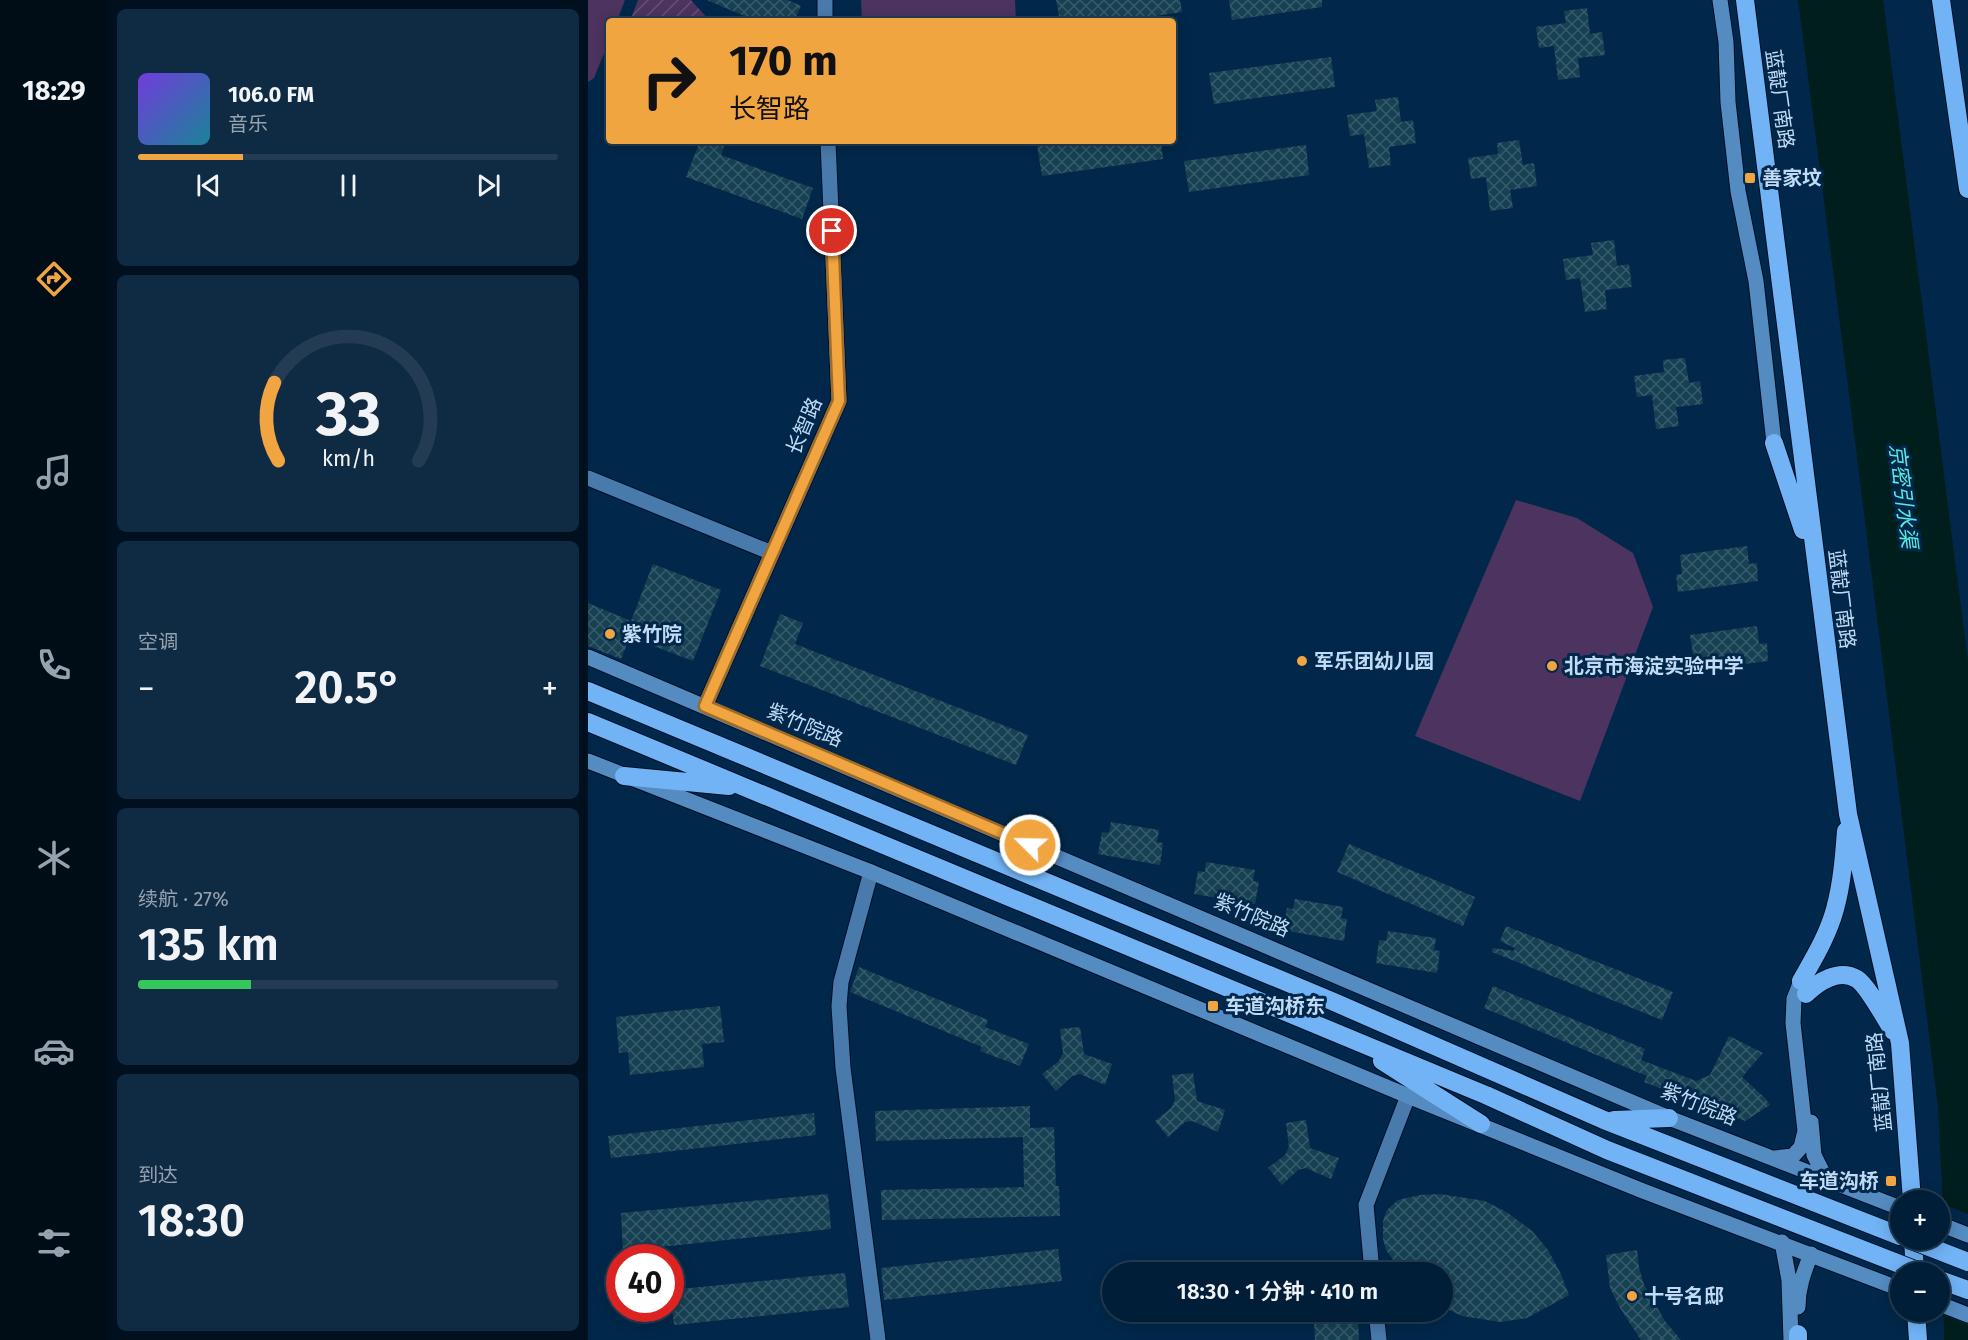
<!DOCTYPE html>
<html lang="zh">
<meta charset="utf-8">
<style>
:root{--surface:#011e38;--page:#0f2b43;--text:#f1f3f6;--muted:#96a2ae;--line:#233c53;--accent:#f1a540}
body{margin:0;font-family:"Fira Sans","Noto Sans SC",sans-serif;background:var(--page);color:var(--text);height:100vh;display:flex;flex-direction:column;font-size:22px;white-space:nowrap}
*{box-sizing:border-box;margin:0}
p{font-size:20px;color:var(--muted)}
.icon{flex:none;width:33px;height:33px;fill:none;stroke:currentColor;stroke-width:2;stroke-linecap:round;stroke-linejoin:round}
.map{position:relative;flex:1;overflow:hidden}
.details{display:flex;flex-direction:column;gap:9px;padding:9px;background:#01101f;width:480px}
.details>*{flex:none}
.hud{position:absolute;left:18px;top:18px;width:570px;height:126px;border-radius:6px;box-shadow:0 3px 15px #0003,0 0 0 2px var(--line);background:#f1a540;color:#111;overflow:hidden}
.tools{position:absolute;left:1302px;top:1190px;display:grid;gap:12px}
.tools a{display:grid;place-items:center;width:60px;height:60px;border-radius:50%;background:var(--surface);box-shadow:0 3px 15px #0003,0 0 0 2px var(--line);font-size:30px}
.speed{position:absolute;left:18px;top:1244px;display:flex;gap:12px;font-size:30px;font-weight:700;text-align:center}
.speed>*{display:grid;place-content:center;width:78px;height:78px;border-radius:50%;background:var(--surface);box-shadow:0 3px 15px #0003,0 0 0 2px var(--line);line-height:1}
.speed .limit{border:9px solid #d22;background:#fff;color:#111}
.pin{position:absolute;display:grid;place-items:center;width:51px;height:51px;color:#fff;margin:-26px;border:3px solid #fff;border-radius:50%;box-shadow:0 2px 6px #0007}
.me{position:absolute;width:66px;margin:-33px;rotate:293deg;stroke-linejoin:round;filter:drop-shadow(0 0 4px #0008)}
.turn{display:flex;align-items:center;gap:21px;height:126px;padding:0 24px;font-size:27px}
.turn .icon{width:78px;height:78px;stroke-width:2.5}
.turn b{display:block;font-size:42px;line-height:51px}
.big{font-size:45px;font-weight:600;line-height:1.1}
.details .widget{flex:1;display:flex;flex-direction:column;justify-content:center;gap:9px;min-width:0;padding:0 21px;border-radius:9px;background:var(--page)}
.details .dial{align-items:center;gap:0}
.dial svg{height:156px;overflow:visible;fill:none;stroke:var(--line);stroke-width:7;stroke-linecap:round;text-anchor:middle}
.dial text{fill:var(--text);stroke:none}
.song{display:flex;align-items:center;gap:18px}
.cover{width:72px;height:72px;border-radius:9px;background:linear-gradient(135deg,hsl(260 70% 55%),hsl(190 70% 35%))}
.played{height:6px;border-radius:3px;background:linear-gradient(90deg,var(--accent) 25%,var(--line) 25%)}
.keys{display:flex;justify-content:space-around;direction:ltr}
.heat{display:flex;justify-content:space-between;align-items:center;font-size:33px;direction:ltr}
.charge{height:9px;border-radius:4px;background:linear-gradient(90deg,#34c759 27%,var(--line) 0)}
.trip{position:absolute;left:514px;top:1262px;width:351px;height:60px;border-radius:30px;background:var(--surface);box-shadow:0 3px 15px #0003,0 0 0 2px var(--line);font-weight:600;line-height:60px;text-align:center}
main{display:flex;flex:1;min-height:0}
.menu{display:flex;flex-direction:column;width:108px;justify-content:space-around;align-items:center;background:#000c16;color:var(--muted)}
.menu .icon{width:42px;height:42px}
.menu .active{color:var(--accent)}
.menu b{font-size:27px;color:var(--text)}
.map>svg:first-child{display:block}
.green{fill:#4d335f}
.garden{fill:url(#garden-furrows)}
.water{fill:#001e1c}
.pier{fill:#01284a}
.building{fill:url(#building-cross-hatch)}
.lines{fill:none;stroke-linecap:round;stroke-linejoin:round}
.street-casing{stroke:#001027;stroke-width:17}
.secondary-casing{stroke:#001027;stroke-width:17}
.highway-casing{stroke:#001027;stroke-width:20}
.street{stroke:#487aab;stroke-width:15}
.secondary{stroke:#548bc1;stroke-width:15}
.highway{stroke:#71b3f5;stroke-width:18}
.highway-bridge-casing{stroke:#001027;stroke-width:20;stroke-linecap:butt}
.highway-bridge{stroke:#71b3f5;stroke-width:18}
.route-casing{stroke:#9d6b2a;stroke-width:15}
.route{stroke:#f1a540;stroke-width:10}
.poi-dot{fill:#f1a540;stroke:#01284a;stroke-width:2}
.labels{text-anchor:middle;stroke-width:6;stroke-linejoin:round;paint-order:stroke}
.street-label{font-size:20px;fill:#c1dbf6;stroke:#01284a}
.poi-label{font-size:20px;font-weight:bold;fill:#c1dbf6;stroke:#01284a;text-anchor:start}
.water-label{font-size:21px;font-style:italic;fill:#59eae2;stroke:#01284a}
</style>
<main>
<nav class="menu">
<b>18:29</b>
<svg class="icon active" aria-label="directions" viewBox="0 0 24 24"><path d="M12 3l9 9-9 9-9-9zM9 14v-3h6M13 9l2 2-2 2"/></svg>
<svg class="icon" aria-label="music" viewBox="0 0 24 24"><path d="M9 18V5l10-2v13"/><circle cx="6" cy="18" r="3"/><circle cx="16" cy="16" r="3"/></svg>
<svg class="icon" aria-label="phone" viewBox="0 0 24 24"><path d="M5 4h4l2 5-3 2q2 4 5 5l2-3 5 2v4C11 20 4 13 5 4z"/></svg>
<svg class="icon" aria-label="climate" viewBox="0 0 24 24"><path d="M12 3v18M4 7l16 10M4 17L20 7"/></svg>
<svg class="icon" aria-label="car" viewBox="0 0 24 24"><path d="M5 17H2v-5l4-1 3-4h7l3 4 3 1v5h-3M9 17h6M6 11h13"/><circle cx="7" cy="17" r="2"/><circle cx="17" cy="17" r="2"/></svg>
<svg class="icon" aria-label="filters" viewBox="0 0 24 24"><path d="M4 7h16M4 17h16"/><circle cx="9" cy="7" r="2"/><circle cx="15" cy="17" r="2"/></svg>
</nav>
<section class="details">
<div class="widget">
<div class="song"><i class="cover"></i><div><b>106.0 FM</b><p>音乐</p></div></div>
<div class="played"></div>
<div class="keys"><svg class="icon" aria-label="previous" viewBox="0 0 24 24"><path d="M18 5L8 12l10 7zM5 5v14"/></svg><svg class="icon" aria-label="pause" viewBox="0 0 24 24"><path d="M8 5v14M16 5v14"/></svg><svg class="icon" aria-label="next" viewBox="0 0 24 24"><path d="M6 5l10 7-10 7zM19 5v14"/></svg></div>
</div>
<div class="widget dial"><svg viewBox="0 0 100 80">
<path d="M14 69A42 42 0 1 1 86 69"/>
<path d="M14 69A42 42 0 0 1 12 29" stroke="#f1a540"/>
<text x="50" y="56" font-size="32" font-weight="700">33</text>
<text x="50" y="72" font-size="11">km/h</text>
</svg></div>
<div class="widget"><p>空调</p>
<div class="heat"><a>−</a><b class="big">20.5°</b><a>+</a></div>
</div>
<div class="widget"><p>续航 · 27%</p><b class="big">135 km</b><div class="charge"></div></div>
<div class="widget"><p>到达</p><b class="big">18:30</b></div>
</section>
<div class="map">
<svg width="1380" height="1340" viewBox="0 0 1380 1340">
<defs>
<pattern id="garden-furrows" width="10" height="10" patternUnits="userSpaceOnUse" patternTransform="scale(1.5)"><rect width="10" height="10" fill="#4d335f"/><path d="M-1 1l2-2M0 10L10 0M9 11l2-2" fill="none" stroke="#655077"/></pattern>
<pattern id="building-cross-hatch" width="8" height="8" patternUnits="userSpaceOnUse" patternTransform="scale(1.5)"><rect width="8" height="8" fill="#164153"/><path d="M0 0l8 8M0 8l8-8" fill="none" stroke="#365c6c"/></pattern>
</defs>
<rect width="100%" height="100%" fill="#01284a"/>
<path class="green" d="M0,0H37L29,21H21V41L6,78L0,82Z
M273,0H427L428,21H274Z
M928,500L989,518L1045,553L1065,607L992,801L827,736Z"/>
<path class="garden" d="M50,0H103L122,21H42Z"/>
<path class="water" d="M1210,0H1295L1380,662V1340H1356L1354,1185L1350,1107L1267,440Z"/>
<path class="pier" d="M1352,1203L1380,1214V1325L1353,1314Z"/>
<path class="building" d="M119,0H200L213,6L206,21H168Z
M468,0H592L594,12L533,21H472Z
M641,0H734V7L644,20Z
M999,8L1002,34L1014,32L1017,55L990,58L992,77L970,80L966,46L951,48L948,27L978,23L976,11Z
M743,57L747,87L626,104L621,73Z
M810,97L813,122L825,120L828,143L801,147L803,165L781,168L776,134L762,136L759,115L789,111L787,100Z
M931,140L935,165L946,163L949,186L922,190L925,208L902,211L898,177L883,179L880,158L910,154L909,143Z
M112,141H138L133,155L225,188L214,219L98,177Z
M481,141H573L575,159L454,176L449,145Z
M718,145L721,175L601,192L596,161Z
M1026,240L1029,266L1041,264L1044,287L1017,290L1019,309L997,312L992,278L978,280L975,259L1005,255L1003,243Z
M1097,358L1101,383L1112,381L1115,404L1088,407L1091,426L1068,429L1064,395L1049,397L1046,376L1076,372L1075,360Z
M1159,546L1161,564L1169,563L1170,581L1090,592L1088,575L1094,574L1092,555Z
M65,564L133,590L105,661L42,637L33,659L0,646V603L43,621Z
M192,614L215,623L207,644L440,735L428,765L172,666Z
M1169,626L1171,644L1179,643L1180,661L1101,671L1099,655L1105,654L1102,635Z
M523,822L571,830L569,842L575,843L572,865L510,854L514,832L521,833Z
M761,844L887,897L875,926L749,872Z
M618,862L667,870L665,881L671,882L667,904L606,894L610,871L617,872Z
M707,899L755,907L753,918L759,919L756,941L695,930L699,908L705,909Z
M918,926L1085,992L1074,1020L904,952L905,948L926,951L927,948L912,941Z
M800,931L848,938L846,950L852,951L849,973L788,963L791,940L798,941Z
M271,967L400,1020L397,1027L441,1044L432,1066L392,1051L394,1047L262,992Z
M905,986L1057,1049L1053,1060L1108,1081L1122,1075L1141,1036L1175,1053L1154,1077L1177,1098L1182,1105L1157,1121L1056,1082L1059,1076L896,1008Z
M132,1006L136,1042L114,1044L116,1067L42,1075L40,1052L31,1053L28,1017Z
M492,1027L496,1054L524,1064L517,1085L492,1074L484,1076L468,1091L454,1074L471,1061L475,1053L472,1029Z
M605,1073L609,1101L637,1110L630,1132L604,1121L597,1122L580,1137L567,1121L583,1108L587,1100L584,1075Z
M442,1106V1128L466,1127L468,1186H471L472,1216L294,1220L293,1190L436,1187L435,1137L288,1141L287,1111Z
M226,1113L228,1135L23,1158L20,1136Z
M718,1120L722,1148L751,1158L743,1179L718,1168L710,1170L694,1185L680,1168L697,1155L701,1147L698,1123Z
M240,1194L243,1229L35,1251L33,1213Z
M852,1194L897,1201L920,1213L944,1231L960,1250L972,1272L981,1295L939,1318L912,1322L874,1316L855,1307V1272H814L798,1250L795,1239V1221L799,1210L810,1200L832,1195Z
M470,1249L474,1281L296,1300L293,1268Z
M1049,1250L1051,1267L1056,1285L1077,1321L1093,1340H1053L1032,1308L1022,1288L1018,1255Z
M257,1273L261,1307L86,1325L82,1290Z
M770,1321L771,1340H727L726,1323Z"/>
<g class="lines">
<g class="street-casing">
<path id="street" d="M237,21V0
M0,478L184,553
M117,706L251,401L240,141
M283,872L253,982L251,1006L255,1068L290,1340
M784,1272L778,1205L820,1096
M788,1311L791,1340"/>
</g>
<g class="secondary-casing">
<path id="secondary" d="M1132,0L1138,42L1140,102L1150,191L1168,281L1186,443
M0,657L1081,1118L1312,1208
M0,761L283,872L820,1096L1055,1191L1312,1289
M1223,1122L1226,1155L1237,1177
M1187,1158L1205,1156L1213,1147L1217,1131L1205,1023L1206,999L1213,981
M1352,1224L1380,1235
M1194,1242L1201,1280L1203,1340
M1352,1304L1380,1315
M1210,1307C1210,1287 1216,1272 1223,1254"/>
</g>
<g class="highway-casing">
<path id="highway" d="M1157,0L1260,814L1312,1043L1324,1200
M1353,0L1380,189
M1186,443L1215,530
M0,691L746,1002L1016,1120L1312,1236
M0,722L900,1096
M36,776L141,786
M1213,981C1226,958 1240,935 1247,909C1254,884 1256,857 1258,831
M1218,994C1230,982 1251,968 1269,979C1279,985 1298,1020 1305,1031
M794,1061L893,1124
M1026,1120L1081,1118
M1325,1239L1327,1272
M1352,1280L1380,1290
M1328,1311L1330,1340
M1210,1334V1340"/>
</g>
<use href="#street" class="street"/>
<use href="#secondary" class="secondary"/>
<use href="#highway" class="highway"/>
<g class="highway-bridge-casing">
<path id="highway-bridge" d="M900,1096L1019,1150L1332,1272
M1321,1239L1380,1262"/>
</g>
<use href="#highway-bridge" class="highway-bridge"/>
</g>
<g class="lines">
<g class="route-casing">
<path id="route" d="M244,231L251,401L117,706L442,845"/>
</g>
<use href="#route" class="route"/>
</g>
<g class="poi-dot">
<rect x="1156" y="172" width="12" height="12" rx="3"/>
<circle cx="22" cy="634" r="6"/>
<circle cx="714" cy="661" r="6"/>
<circle cx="964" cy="666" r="6"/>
<rect x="619" y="1000" width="12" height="12" rx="3"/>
<rect x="1297" y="1175" width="12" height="12" rx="3"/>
<circle cx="1044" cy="1296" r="6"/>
</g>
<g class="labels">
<g class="street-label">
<text transform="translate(1192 99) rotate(82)" y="7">蓝靛厂南路</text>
<text transform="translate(216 426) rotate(-67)" y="7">长智路</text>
<text transform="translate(1254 599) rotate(83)" y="7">蓝靛厂南路</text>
<text transform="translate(217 725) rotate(23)" y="7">紫竹院路</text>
<text transform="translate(664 915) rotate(23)" y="7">紫竹院路</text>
<text transform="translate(1291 1082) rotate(-96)" y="7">蓝靛厂南路</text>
<text transform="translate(1111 1104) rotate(22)" y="7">紫竹院路</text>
</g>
<g class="poi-label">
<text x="1174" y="185">善家坟</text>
<text x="34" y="641">紫竹院</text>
<text x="726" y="668">军乐团幼儿园</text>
<text x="976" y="673">北京市海淀实验中学</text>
<text x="637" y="1013">车道沟桥东</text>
<text x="1291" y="1188" text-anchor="end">车道沟桥</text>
<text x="1056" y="1303">十号名邸</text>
</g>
<g class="water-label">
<text transform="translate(1315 496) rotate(83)" y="7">京密引水渠</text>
</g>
</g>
</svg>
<div class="tools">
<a>+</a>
<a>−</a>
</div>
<div class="speed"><div class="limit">40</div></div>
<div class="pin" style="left:244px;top:231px;background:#d93025"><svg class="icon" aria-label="arrive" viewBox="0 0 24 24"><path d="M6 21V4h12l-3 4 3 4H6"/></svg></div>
<svg class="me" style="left:442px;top:845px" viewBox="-20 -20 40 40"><circle r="17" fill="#f1a540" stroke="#fff" stroke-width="3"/><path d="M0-11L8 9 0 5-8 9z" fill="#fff"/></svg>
<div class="trip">18:30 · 1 分钟 · 410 m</div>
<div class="hud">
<div class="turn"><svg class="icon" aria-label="right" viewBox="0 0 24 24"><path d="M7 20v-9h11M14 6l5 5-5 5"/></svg><div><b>170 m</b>长智路</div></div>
</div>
</div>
</main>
